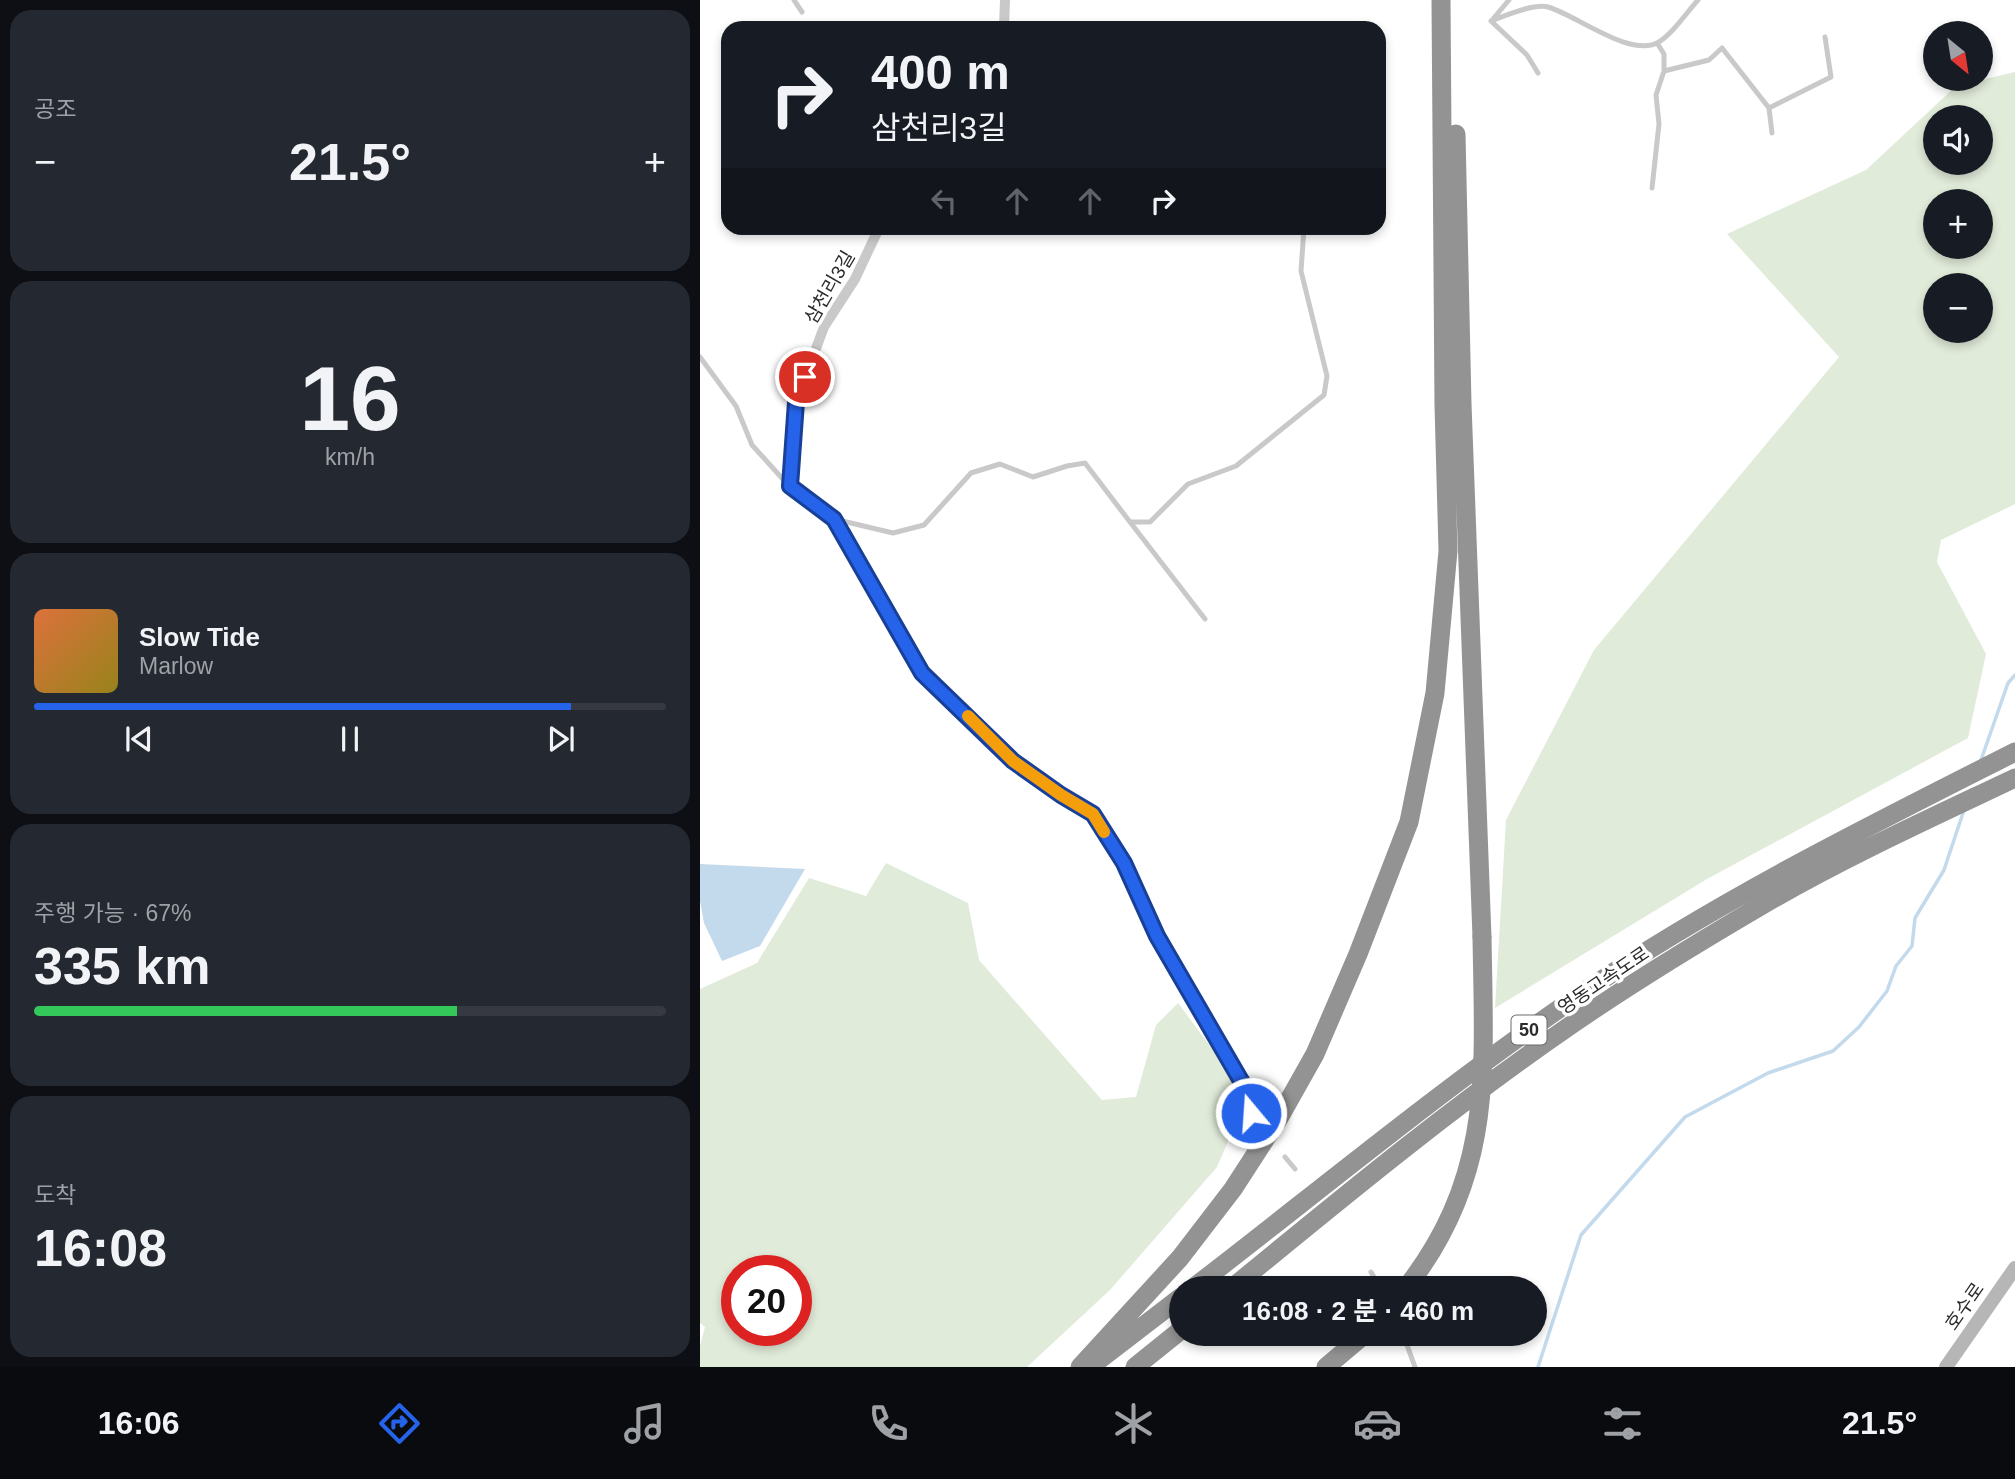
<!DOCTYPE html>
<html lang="ko">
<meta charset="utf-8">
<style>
:root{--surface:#171b24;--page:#242831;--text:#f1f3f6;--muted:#9ea1a6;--line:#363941;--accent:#2563eb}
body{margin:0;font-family:Arial,"Noto Sans KR",sans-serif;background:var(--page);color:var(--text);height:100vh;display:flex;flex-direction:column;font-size:26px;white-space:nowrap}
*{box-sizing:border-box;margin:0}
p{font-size:23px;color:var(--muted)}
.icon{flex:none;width:38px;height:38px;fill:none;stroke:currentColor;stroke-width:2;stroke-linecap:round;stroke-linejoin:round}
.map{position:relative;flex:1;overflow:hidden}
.drawer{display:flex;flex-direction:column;gap:10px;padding:10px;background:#0d0f14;width:700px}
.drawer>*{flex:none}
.hud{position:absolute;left:21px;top:21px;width:665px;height:214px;border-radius:21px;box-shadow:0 4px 10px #0003;background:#171b24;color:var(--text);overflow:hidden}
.needle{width:46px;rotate:150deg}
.fabs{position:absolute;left:1223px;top:21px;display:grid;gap:14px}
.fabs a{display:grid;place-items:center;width:70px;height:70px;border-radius:50%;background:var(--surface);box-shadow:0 4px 10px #0003;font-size:35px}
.speed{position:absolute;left:21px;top:1255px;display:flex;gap:14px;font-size:35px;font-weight:700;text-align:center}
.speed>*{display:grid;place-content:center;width:91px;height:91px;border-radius:50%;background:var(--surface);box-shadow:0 4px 10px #0003;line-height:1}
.speed .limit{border:10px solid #d22;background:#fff;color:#111}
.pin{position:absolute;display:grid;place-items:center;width:60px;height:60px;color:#fff;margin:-30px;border:4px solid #fff;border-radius:50%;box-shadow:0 2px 7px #0007}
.me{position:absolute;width:77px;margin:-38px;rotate:342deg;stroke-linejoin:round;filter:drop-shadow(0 0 5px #0008)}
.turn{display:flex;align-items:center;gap:24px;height:147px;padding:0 35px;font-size:32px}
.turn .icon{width:91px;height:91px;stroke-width:2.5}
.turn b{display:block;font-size:49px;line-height:60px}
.lanes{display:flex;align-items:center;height:66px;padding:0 35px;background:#0003;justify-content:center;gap:35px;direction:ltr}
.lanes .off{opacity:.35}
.big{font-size:52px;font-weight:700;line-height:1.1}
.drawer .tile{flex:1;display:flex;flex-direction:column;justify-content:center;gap:10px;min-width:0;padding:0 24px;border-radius:21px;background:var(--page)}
.drawer .dial{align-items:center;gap:0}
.dial b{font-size:91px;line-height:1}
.song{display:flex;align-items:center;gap:21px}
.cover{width:84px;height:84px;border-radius:10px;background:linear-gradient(135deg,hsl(20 70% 55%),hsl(50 70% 35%))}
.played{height:7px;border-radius:4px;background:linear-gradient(90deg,var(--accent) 85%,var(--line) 85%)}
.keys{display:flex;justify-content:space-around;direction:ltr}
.heat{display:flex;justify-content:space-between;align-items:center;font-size:38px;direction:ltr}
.charge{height:10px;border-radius:5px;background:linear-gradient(90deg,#34c759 67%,var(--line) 0)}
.trip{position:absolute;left:469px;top:1276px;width:378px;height:70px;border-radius:35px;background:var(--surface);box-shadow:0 4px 10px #0003;font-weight:700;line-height:70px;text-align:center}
.tabs{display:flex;height:112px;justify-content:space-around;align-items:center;background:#090b0e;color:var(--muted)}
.tabs .icon{width:49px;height:49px}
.tabs .active{color:var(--accent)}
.tabs b{font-size:32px;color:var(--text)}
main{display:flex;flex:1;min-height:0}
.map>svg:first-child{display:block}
.green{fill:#e1ebd9;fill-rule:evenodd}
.water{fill:#c3d9ec}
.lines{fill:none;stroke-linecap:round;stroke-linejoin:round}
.stream{stroke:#c3d9ec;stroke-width:3.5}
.lane{stroke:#c9c9c9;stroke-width:5}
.street{stroke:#c9c9c9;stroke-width:10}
.secondary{stroke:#b6b6b6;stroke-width:14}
.highway{stroke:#939393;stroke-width:19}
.highway-bridge{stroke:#939393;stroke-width:19}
.route-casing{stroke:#184099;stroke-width:18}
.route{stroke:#2563eb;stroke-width:12}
.slow{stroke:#f59e0b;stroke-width:12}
.labels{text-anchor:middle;stroke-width:7;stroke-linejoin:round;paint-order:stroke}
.shield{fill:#fff;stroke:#6b6b6b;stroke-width:2}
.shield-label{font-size:18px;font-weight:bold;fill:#2c2c2c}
.street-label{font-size:19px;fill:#2c2c2c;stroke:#fff}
</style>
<main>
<section class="drawer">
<div class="tile"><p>공조</p>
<div class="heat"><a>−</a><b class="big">21.5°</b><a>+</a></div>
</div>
<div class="tile dial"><b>16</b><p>km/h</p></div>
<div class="tile">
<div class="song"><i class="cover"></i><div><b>Slow Tide</b><p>Marlow</p></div></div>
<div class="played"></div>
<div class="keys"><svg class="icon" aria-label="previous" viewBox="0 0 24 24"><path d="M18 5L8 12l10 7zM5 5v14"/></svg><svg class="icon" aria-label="pause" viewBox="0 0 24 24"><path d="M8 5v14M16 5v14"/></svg><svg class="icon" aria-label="next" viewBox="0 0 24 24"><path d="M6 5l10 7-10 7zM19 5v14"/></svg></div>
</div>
<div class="tile"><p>주행 가능 · 67%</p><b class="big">335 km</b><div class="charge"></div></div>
<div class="tile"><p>도착</p><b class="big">16:08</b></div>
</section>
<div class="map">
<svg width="1315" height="1367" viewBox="0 0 1315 1367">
<rect width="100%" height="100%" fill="#fff"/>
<path class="green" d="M1315,72V504L1241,540L1237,562L1286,654L1268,738L1007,879L795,1008L806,820L894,650L1139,357L1027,234L1166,170L1256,86ZM1236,117H1281V163H1236ZM1236,201H1281V247H1236ZM1236,285H1281V331H1236Z
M186,863L268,903L279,960L402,1100L436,1097L456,1025L478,1003L540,1086L542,1109L517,1167L410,1290L327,1367H0V1346L5,1327L0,1323V989L57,963L109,878L166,896ZM37,1270H96V1330H37Z"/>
<path class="water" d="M0,864L105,869L60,946L22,961L4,923L0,901Z"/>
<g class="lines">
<path class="stream" d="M1281,760L1308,683L1315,675
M838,1367L881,1235L985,1117L1068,1073L1133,1051L1159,1027L1187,991L1196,966L1212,946L1215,918L1244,870L1264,810"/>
<path class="lane" d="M94,0L102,12
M793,19L809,0
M791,21C804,16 834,3 848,7C876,15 929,57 957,43C971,36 987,12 998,0
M791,21L827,55L838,73
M957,43L964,54V71L1009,60L1022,48L1069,108L1072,133
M1069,108L1131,77L1125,37
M952,188L959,124L956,95L964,71
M0,357L36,406L52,445L90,487L134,519L222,673L313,761L361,795L393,814L424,863L457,936L551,1098V1113
M134,519L193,533L224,525L271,473L300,464L333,477L367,466L385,463L430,522H450L488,484L536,466L624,395L627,376L601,271L604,228
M430,522L505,619
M585,1157L595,1169
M671,1272L680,1288
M703,1334L715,1367"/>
<path class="street" d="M304,28L305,0
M90,487L96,402L124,327L155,279L179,228"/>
<path class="secondary" d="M1246,1367L1315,1268"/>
<path class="highway" d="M756,134L762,404L782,937
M493,1288C623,1188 749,1083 885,991C1021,899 1169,826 1315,752
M532,1288C643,1197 753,1106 871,1025C933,982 999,942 1064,904C1145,857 1231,818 1315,778
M399,1360L481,1297
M380,1367L480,1258L533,1189L579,1118L615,1054L658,954L709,822L735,693L748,551L744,405L741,0
M435,1367L481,1330
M626,1367L665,1334"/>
<path class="highway-bridge" d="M706,1288C794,1176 784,1071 782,937"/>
</g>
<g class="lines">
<g class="route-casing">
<path id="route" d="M105,377L96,402L90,486L134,519L222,673L313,761L361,795L393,814L424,863L457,936L551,1098V1113"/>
</g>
<use href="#route" class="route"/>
<path class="slow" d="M268,716L313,761L361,795L393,814L404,832"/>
</g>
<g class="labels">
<rect class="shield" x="811.5" y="1015.5" width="35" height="29" rx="5"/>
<g class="shield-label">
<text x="829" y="1036">50</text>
</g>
<g class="street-label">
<text transform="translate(129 287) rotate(-60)" y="7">삼천리3길</text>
<text transform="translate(903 980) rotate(-34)" y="7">영동고속도로</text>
<text transform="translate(1264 1306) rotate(-55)" y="7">호수로</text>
</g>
</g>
</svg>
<div class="fabs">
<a><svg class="needle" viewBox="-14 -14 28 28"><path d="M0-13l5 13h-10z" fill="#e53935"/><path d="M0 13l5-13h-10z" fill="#9ea1a6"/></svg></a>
<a><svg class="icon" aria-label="sound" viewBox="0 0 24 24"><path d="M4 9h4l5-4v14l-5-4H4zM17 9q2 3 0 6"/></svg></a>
<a>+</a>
<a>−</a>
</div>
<div class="speed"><div class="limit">20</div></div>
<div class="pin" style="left:105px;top:377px;background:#d93025"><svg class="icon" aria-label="arrive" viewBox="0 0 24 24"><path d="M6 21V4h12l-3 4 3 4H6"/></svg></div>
<svg class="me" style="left:551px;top:1113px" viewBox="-20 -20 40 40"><circle r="17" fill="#2563eb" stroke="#fff" stroke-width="3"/><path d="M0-11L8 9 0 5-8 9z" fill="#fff"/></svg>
<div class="trip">16:08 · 2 분 · 460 m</div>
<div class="hud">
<div class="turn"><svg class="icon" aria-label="right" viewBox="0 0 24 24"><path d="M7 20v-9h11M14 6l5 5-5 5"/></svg><div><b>400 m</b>삼천리3길</div></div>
<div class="lanes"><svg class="icon off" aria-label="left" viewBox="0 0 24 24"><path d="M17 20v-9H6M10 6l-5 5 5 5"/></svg><svg class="icon off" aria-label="ahead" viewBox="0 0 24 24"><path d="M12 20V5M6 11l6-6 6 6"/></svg><svg class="icon off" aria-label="ahead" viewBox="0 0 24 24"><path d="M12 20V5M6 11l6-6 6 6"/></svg><svg class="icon" aria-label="right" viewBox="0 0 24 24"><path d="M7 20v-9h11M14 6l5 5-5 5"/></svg></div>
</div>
</div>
</main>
<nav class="tabs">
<b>16:06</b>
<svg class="icon active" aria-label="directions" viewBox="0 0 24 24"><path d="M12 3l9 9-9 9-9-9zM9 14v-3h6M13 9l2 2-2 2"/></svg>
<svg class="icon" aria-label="music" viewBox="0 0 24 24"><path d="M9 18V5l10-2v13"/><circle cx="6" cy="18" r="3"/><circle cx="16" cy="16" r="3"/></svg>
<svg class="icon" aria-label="phone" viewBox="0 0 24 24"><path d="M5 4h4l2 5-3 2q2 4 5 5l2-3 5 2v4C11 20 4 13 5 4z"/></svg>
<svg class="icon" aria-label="climate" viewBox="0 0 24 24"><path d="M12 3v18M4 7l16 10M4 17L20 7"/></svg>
<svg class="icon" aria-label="car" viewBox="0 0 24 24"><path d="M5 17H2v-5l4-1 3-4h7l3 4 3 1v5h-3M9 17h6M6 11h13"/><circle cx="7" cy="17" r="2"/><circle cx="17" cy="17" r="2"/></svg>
<svg class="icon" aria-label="filters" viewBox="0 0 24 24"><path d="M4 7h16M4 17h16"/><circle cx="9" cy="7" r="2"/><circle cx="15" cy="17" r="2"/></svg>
<b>21.5°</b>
</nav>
